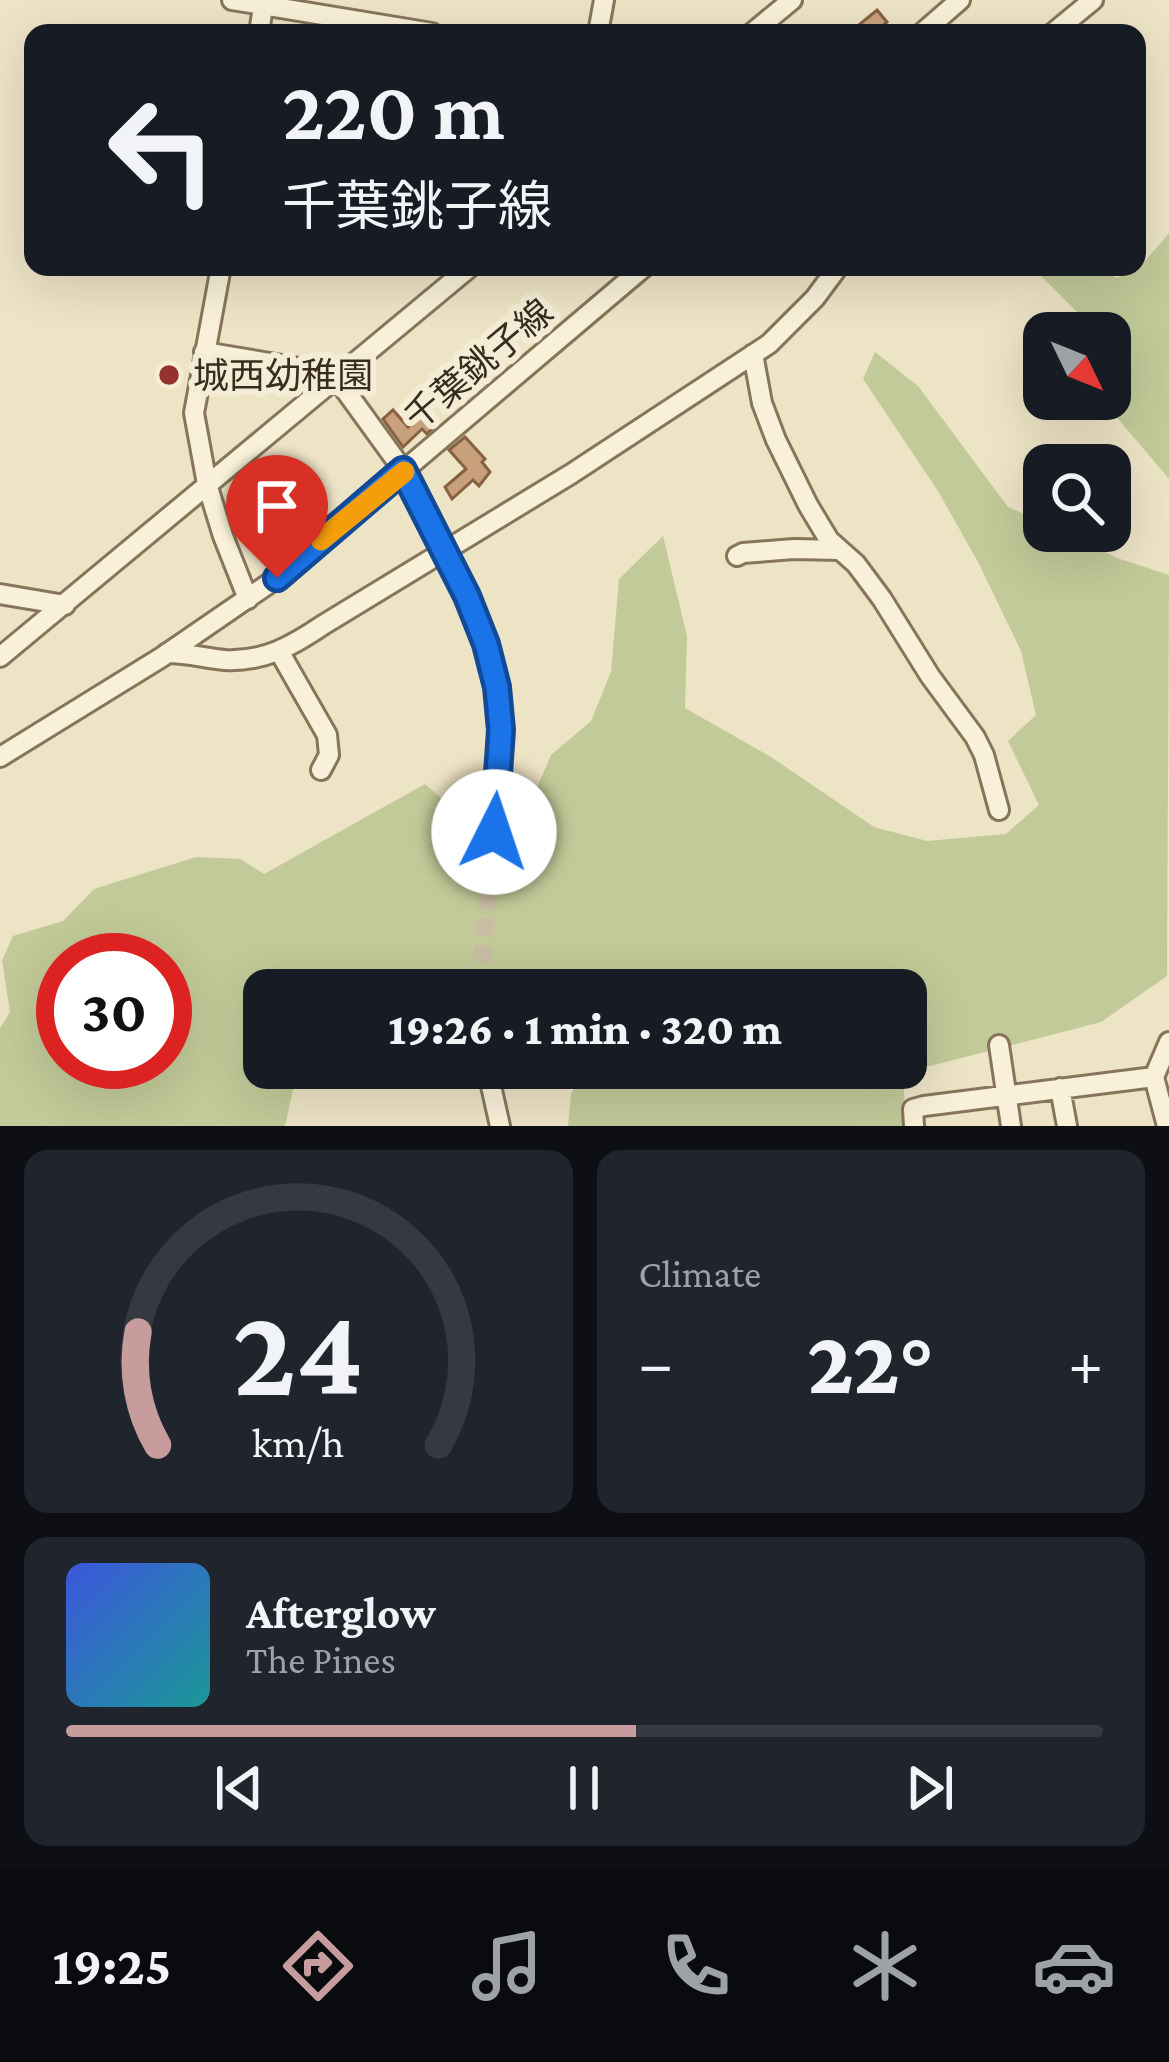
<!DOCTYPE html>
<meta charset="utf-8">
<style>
:root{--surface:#171b24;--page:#20242c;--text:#f1f3f6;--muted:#9ea1a6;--line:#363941;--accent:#c79c9c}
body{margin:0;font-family:"Crimson Pro","Noto Sans JP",serif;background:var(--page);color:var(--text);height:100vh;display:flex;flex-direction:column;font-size:45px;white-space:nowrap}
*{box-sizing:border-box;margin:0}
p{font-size:39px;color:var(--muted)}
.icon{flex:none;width:66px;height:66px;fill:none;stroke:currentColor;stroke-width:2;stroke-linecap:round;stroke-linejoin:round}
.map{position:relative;height:1126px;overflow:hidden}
.panel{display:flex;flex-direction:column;gap:24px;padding:24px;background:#0d0f14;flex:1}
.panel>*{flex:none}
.guide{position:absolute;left:24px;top:24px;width:1122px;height:252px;border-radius:24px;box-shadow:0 12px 48px #0002;background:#171b24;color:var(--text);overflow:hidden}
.needle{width:78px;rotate:133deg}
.tools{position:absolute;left:1023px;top:312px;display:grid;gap:24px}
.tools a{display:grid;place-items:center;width:108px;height:108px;border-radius:24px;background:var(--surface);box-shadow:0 12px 48px #0002;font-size:60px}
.speed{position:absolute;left:36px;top:933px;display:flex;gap:24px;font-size:60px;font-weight:700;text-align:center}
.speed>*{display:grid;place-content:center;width:156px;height:156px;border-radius:50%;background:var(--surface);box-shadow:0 12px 48px #0002;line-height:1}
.speed .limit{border:18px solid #d22;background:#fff;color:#111}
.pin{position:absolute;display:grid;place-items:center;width:102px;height:102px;color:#fff;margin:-123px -51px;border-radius:50% 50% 50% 0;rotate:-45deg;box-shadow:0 0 12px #0007}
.pin .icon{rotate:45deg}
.me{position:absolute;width:132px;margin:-66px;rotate:4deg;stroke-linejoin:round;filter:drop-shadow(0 0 9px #0008)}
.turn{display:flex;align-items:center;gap:42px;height:252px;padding:0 60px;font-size:54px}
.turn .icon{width:156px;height:156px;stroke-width:2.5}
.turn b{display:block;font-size:84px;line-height:102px}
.big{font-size:90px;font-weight:800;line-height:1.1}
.panel .tile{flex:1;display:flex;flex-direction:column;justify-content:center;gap:18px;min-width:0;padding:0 42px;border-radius:24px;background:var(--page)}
.panel .dial{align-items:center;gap:0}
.dial svg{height:312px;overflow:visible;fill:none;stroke:var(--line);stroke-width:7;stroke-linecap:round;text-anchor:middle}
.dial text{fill:var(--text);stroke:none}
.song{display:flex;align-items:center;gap:36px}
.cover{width:144px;height:144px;border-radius:18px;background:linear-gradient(135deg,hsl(230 70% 55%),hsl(180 70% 35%))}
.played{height:12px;border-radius:6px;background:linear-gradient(90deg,var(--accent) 55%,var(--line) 55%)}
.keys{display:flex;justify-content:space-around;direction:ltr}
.heat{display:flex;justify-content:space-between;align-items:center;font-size:66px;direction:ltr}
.panel .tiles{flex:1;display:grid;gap:24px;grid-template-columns:1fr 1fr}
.tile:last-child{grid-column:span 2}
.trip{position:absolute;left:243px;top:969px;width:684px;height:120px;border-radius:24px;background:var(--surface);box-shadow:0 12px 48px #0002;font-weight:800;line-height:120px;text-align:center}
.menu{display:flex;height:192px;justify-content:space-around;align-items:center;background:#090b0e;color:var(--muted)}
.menu .icon{width:84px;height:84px}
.menu .selected{color:var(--accent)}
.menu b{font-size:54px;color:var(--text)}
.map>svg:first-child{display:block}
.green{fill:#c2ca99;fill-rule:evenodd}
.building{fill:#c9a07c;stroke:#856042;stroke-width:3}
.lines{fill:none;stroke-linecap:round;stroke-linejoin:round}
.minor-tunnel{stroke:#c9bea4;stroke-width:18;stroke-dasharray:18 9;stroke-linecap:butt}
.minor-casing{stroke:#87755b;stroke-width:24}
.minor{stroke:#f8f0d8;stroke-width:18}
.route-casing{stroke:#114b97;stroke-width:30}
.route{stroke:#1a73e8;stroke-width:21}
.slow{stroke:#f59e0b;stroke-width:21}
.poi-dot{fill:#94322e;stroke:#f4ecd4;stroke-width:4.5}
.labels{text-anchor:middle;stroke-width:12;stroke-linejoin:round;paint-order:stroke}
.street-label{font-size:36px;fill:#372c1f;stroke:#f4ecd4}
.poi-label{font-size:36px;fill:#372c1f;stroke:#f4ecd4;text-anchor:start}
</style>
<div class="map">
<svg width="1169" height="1126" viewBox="0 0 1169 1126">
<rect width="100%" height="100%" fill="#ede3c5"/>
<path class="green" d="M1169,233V479L1109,408L1107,399H1110V333H1092L1090,325L1032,267H1096L1117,278L1145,261Z
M875,352L918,386L1008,507L1044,523V531H1063L1117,558L1169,575L1167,976L1101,1022L903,1073L906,1126H568L571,1094L587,1068H906V990H264V1068H472L470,1071L295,1081L285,1126H0V1028L10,1012L2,960L13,936L63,921L94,889L196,857L240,859L264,874L425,784L460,815L463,835L519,829L551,755L591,721L611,672L619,579L663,536L687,636L685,708L771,757L874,827L927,841L1006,834L1039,805L1008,741L1036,715L1021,651L978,562L938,491L863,379ZM63,960H165V1062H63Z"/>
<path class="building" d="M877,10L887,22L874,33H849Z
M393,410L408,427L423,413L435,426L427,434L422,429L403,447L383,419Z
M465,437L485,459L482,462L490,472L479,486L473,480L452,499L445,487L466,469L449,450Z"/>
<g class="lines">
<path class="minor-tunnel" d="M479,990L494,832"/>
<g class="minor-casing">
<path id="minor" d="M232,0L432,33
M259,33L264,0
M598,33L604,0
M752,33L792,0
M922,33L960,0
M1053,33L1093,0
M221,267L194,413L207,484L223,536L248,599
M204,352L342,375
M753,354L762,403L776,440L808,505L829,540L856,564L882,599L930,676L975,737L984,755L999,810
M337,379L403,470L467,597L486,644L497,687L501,730L494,832
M737,556L743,553L794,549L840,550
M0,594L65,605
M279,651L327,735L329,755L321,770
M167,653C187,653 205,658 225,660C264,662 292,646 323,625L571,474L769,344L815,298L838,267
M0,657L470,267
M0,757L162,657L277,578L644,267
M999,1045L1011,1126
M487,1068L500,1126
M1060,1088L1067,1126
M914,1126L913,1109L924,1106L1154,1077
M1167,1126L1154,1077L1169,1042"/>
</g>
<use href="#minor" class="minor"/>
</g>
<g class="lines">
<g class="route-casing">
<path id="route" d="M277,578L403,470L467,596L486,644L497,687L501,730L494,832"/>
</g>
<use href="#route" class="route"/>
<path class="slow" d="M321,540L404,472"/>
</g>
<circle class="poi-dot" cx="169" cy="375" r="12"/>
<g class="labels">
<g class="street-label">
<text transform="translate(478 364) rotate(-40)" y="13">千葉銚子線</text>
</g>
<g class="poi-label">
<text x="193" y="388">城西幼稚園</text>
</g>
</g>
</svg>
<div class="tools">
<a><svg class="needle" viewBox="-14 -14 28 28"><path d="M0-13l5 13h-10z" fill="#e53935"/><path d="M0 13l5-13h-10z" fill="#9ea1a6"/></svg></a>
<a><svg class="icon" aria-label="search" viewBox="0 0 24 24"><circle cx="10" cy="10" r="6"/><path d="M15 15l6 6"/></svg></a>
</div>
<div class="speed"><div class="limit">30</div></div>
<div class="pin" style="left:277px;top:578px;background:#d93025"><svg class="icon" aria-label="arrive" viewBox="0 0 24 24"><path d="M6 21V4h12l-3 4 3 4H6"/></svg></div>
<svg class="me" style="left:494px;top:832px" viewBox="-20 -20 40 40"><circle r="19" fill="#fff"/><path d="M0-13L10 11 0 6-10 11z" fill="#1a73e8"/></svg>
<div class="trip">19:26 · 1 min · 320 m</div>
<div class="guide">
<div class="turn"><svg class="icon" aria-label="left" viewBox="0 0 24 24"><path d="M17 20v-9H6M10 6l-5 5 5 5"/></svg><div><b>220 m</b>千葉銚子線</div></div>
</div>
</div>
<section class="panel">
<div class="tiles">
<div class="tile dial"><svg viewBox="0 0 100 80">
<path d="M14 69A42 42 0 1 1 86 69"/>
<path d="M14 69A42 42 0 0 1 9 40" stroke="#c79c9c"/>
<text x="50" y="56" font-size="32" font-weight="700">24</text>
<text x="50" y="72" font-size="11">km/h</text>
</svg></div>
<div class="tile"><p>Climate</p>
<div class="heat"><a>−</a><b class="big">22°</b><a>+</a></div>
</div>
<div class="tile">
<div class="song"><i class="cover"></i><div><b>Afterglow</b><p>The Pines</p></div></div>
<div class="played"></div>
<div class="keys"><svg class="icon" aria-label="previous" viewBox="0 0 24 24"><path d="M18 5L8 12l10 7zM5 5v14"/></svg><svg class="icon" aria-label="pause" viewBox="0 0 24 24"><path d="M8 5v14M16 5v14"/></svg><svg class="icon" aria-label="next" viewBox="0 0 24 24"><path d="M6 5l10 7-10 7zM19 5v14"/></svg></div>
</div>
</div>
</section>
<nav class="menu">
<b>19:25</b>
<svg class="icon selected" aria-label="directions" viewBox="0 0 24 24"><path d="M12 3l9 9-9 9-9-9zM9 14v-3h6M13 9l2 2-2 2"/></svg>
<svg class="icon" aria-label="music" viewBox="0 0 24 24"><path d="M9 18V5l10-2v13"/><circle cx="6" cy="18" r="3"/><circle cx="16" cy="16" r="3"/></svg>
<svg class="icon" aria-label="phone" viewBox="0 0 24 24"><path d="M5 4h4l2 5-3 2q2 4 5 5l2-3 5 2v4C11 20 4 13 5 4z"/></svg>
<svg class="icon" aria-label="climate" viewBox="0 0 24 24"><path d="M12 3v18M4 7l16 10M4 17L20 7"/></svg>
<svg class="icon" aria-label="car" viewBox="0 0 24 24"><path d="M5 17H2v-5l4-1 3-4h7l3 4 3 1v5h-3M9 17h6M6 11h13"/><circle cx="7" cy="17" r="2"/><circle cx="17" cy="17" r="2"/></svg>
</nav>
